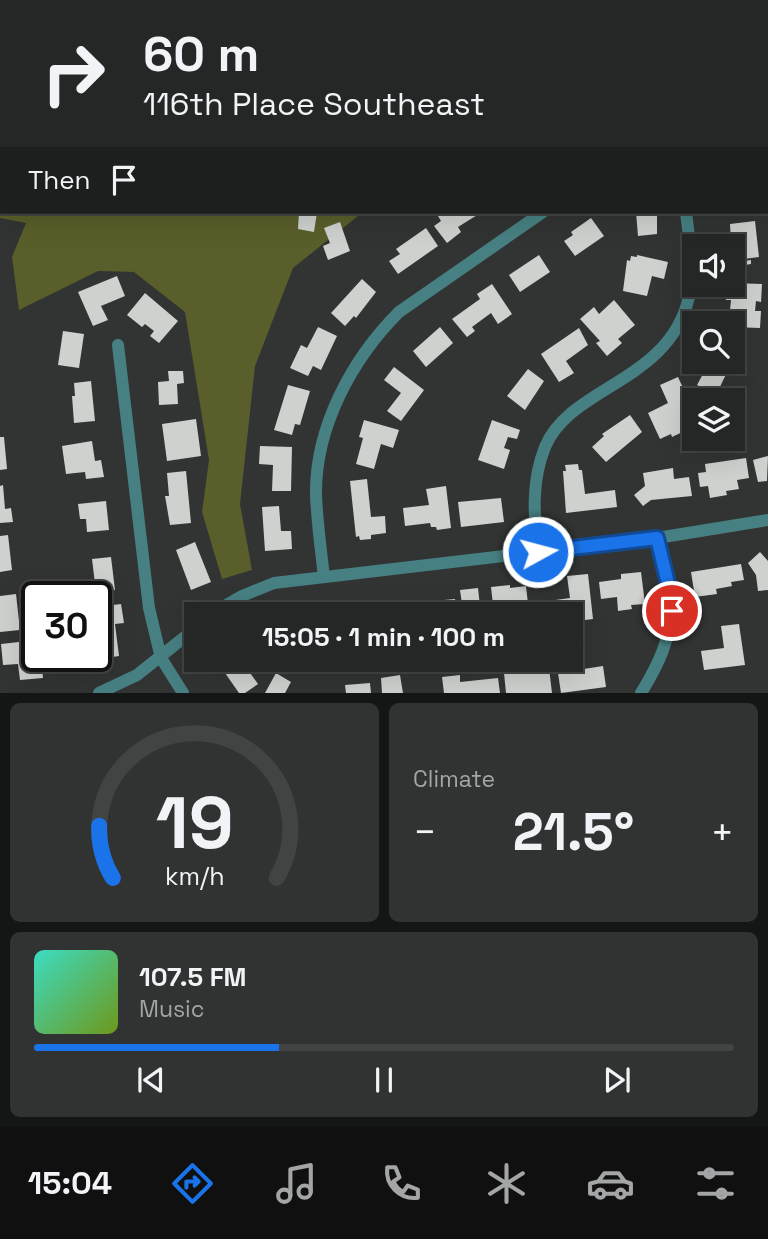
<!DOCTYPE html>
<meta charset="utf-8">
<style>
:root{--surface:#252726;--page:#313332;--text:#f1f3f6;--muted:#a3a5a7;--line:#424443;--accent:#1a73e8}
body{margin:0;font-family:"Space Grotesk",sans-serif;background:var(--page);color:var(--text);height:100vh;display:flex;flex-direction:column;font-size:26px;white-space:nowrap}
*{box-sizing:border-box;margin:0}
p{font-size:23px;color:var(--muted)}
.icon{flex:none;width:38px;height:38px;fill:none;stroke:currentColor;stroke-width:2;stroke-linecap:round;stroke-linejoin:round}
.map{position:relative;height:693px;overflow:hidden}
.panel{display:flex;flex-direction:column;gap:10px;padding:10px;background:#141515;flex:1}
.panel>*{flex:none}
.banner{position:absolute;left:0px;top:0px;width:768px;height:214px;box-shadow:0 7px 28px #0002,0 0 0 2px var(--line);background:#252726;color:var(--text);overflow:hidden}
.buttons{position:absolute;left:682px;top:234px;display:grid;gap:14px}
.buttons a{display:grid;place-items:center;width:63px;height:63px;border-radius:0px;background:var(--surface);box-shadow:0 7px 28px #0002,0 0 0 2px var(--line);font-size:35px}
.speed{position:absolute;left:21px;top:581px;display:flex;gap:14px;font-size:35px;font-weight:700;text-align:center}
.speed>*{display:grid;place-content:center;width:91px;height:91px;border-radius:50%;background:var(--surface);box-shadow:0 7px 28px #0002,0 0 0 2px var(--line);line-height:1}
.speed .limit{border:4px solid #111;border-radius:10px;background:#fff;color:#111}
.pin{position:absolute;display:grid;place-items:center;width:60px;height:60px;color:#fff;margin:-30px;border:4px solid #fff;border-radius:50%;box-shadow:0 2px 7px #0007}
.me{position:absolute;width:77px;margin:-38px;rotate:83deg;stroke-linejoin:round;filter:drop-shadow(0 0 5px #0008)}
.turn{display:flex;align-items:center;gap:24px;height:147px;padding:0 28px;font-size:32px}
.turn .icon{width:91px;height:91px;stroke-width:2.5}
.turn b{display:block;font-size:49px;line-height:60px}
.then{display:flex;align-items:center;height:66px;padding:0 28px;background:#0003;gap:14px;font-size:26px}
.big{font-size:52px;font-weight:700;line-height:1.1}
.panel .tile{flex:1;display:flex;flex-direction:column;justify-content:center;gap:10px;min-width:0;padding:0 24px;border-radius:10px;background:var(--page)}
.panel .dial{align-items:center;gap:0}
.dial svg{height:182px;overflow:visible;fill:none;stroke:var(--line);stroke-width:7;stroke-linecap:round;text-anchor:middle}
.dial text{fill:var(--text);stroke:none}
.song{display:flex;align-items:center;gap:21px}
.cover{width:84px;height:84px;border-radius:10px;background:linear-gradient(135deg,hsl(170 70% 55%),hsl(80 70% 35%))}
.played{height:7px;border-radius:4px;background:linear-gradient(90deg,var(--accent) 35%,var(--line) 35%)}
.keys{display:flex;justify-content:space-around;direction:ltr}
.heat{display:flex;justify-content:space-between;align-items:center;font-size:38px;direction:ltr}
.panel .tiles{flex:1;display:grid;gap:10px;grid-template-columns:1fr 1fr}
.tile:last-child{grid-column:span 2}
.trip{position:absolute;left:184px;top:602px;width:399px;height:70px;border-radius:0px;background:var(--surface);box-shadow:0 7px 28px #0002,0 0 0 2px var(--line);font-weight:700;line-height:70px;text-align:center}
.tabs{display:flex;height:112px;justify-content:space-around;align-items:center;background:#0f100f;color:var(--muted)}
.tabs .icon{width:49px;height:49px}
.tabs .active{color:var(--accent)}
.tabs b{font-size:32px;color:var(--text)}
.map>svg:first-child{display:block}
.forest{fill:#595e2a}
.building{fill:#ced1ce}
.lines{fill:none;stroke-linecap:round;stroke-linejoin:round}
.street{stroke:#478083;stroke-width:12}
.route-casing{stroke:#114b97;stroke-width:18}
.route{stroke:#1a73e8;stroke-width:12}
</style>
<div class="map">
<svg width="768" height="693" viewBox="0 0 768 693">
<rect width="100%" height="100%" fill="#313433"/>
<path class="forest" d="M364,0H761L762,2H359Z
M0,47L2,212H363L293,268L255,366L240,504L252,570L222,579L202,512L209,460L185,312L134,272L98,271L19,310L12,257L26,223L0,218Z"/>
<path class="building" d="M299,212H317L314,232L298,229Z
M444,212H482L458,227L461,232L447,243L434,226L441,221L438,216Z
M636,212H657V234L638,236Z
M591,218L604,236L575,256L564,241L573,235L571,232Z
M755,221L759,257L744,259V261L751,260V264L745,265L746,273L733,275L730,224Z
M340,222L350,251L328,260L323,246L330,243L324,228Z
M426,228L438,246L398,274L389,261L400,254L396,249Z
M539,255L550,272L520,292L509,275Z
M637,255L668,262L664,279L652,276L647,296L623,291L627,260L630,261L631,256L637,257Z
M117,276L125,296L101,306L108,320L93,326L78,292Z
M362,279L376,292L356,318L354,316L345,326L331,313Z
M733,283L762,284L761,302L756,301L755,311H761L760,328L733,327V324H725L726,310H730L731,300H726V285H733Z
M492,284L512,314L498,324L491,313L472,327L475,331L467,337L452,319L480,299L477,294Z
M145,293L178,321L159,343L150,336L154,331L145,324L142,327L127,315Z
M614,300L635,325L618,339L622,343L607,356L596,343L600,341L580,319L594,307L599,314Z
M318,327L337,336L321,370L313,366L308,376L290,368L301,345L307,348Z
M440,327L453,343L426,367L413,351Z
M579,328L588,345L566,361L574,373L559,382L541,354Z
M63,331L84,334L79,368L58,365Z
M705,362H732L716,395L697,385L704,372L701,370Z
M394,367L424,390L401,421L387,411L401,393L384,380Z
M528,369L544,381L525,410L507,396Z
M168,371H183L184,383L177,384L178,404L159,405L158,382L169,381Z
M678,377L689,401L697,397L699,401H695V426L672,437L671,434L660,439L648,413L668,403L660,385Z
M91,381L95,421L74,423L72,396H75L74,383Z
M288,385L310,391L300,425L295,424L292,435L274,430Z
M630,415L642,432L606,462L592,447L604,436L602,434Z
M196,419L201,456L167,461L162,424Z
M364,420L399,430L393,448L381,444L374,469L356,464L363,438L359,437Z
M492,420L520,430L517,439L508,437L504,448L510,450L504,469L478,460Z
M0,437H4L7,469L0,470Z
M92,441L95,461L101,460L104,477L86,479L85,472L66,474L62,446Z
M260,446L292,447L291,491H272L273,465L259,464Z
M768,456L767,481L758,482L753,460Z
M746,458L749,478L737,480L739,489L726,491L727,495L710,498L708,486L700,487L698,473L706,472L705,464Z
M578,464L579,470H582L585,494L615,490L617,507L566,513L563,471H566L565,465Z
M673,468L674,479L689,477L692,496L651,500L643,506L634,495L645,486L643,473Z
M186,471L191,523L170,525L165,496H169L167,473Z
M367,479L371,517L385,516L386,533L371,535V539L360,540L359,536L356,537L350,481Z
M3,485L5,509L11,508L13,522L0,523V486Z
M446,486L451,528L437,530L436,527H431L430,523L405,526L403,508L429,505L426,489Z
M501,498L504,522L461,527L458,502Z
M106,501L109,530L87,532L86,519H80L78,504Z
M279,506L281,531H291L292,549L265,551L262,507Z
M8,535L12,570L0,572V536Z
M195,542L211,582L191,590L176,550Z
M760,552L768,561V590L758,591L756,575L748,563Z
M111,557L115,590L96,592L92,559Z
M741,564L744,580L731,582L732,586L716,589L717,594L695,597L691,572Z
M641,572L645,604L631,605L632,609L618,611L617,597L601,599L599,582L621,579V574Z
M588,574L593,619L570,622V614H550L548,601L570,598L567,576Z
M510,585V588L526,586L528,604L524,605L525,614H494L491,587Z
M478,588L480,606L473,607L474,614H434L433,601L455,599L456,605L462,604L460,590Z
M16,594L20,630L0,632V596Z
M121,604L124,623L115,624L119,656L99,659L96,607Z
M395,607V611L423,607L424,614H377V609Z
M739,624L745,665L704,670L701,651L724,648L721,626Z
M37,640V656H41L43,678L20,680L18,664L3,665L1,644Z
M570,653H575L577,670L603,666L606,687L561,693L556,660H570Z
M216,660H241L258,684L245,693H239Z
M549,668L552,693H506L504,673Z
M276,673L291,682L285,693H265Z
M400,675L403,693H382L381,678Z
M460,675V682L498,678L500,693H444L442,677Z
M370,683L371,693H346L345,685Z"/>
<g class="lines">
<path class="street" d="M115,0V2
M766,144H768
M118,345L149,608L161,658L183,693
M538,552C534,516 531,482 545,447C571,385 669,383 689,297C695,269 689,240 686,212
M324,577C321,550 317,522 316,495C315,427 352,359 399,312L543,212
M211,614L242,596L274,583L657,538L768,520
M99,693L137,675L196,628
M641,693C680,630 674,606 657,538"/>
</g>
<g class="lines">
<g class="route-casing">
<path id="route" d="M538,552L657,538L670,592L672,611"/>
</g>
<use href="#route" class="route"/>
</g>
</svg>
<div class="buttons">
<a><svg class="icon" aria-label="sound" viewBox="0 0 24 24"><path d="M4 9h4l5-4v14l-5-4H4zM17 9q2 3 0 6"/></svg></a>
<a><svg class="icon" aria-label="search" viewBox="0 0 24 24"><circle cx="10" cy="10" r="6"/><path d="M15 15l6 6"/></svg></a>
<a><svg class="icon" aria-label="layers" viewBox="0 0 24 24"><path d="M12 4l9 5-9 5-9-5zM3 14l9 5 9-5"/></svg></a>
</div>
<div class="speed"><div class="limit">30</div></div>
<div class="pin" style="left:672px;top:611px;background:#d93025"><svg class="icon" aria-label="arrive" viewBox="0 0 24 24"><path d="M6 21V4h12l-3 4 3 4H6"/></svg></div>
<svg class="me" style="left:538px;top:552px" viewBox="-20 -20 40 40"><circle r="17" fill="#1a73e8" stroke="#fff" stroke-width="3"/><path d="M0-11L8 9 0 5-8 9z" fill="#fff"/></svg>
<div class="trip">15:05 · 1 min · 100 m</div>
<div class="banner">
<div class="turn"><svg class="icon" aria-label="right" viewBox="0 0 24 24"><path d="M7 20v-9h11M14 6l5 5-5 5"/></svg><div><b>60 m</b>116th Place Southeast</div></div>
<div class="then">Then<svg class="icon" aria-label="arrive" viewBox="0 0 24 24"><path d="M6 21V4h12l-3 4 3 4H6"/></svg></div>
</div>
</div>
<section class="panel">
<div class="tiles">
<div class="tile dial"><svg viewBox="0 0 100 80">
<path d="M14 69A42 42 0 1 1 86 69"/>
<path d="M14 69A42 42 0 0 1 8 46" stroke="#1a73e8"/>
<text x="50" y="56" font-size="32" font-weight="700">19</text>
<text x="50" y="72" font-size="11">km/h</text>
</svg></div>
<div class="tile"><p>Climate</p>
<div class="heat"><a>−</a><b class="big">21.5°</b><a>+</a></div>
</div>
<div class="tile">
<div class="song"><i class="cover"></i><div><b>107.5 FM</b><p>Music</p></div></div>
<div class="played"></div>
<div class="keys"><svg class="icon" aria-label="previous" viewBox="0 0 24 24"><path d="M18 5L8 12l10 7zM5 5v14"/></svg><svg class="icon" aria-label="pause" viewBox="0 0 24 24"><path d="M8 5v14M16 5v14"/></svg><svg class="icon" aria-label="next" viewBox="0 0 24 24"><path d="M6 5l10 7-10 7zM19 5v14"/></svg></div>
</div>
</div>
</section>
<nav class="tabs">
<b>15:04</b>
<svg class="icon active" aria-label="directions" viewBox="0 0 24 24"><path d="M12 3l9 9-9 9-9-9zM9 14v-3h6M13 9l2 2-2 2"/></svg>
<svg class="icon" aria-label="music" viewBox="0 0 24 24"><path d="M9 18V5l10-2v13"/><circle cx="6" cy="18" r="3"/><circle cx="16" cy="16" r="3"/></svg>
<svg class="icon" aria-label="phone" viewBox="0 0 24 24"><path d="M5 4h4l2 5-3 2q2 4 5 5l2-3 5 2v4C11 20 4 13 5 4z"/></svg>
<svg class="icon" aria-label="climate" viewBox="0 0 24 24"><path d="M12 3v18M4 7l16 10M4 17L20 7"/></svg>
<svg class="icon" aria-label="car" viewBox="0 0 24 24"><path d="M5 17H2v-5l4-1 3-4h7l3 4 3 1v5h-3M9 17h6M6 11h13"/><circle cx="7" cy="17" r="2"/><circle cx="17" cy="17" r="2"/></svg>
<svg class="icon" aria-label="filters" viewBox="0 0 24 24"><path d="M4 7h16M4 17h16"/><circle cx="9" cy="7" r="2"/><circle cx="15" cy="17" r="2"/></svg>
</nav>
